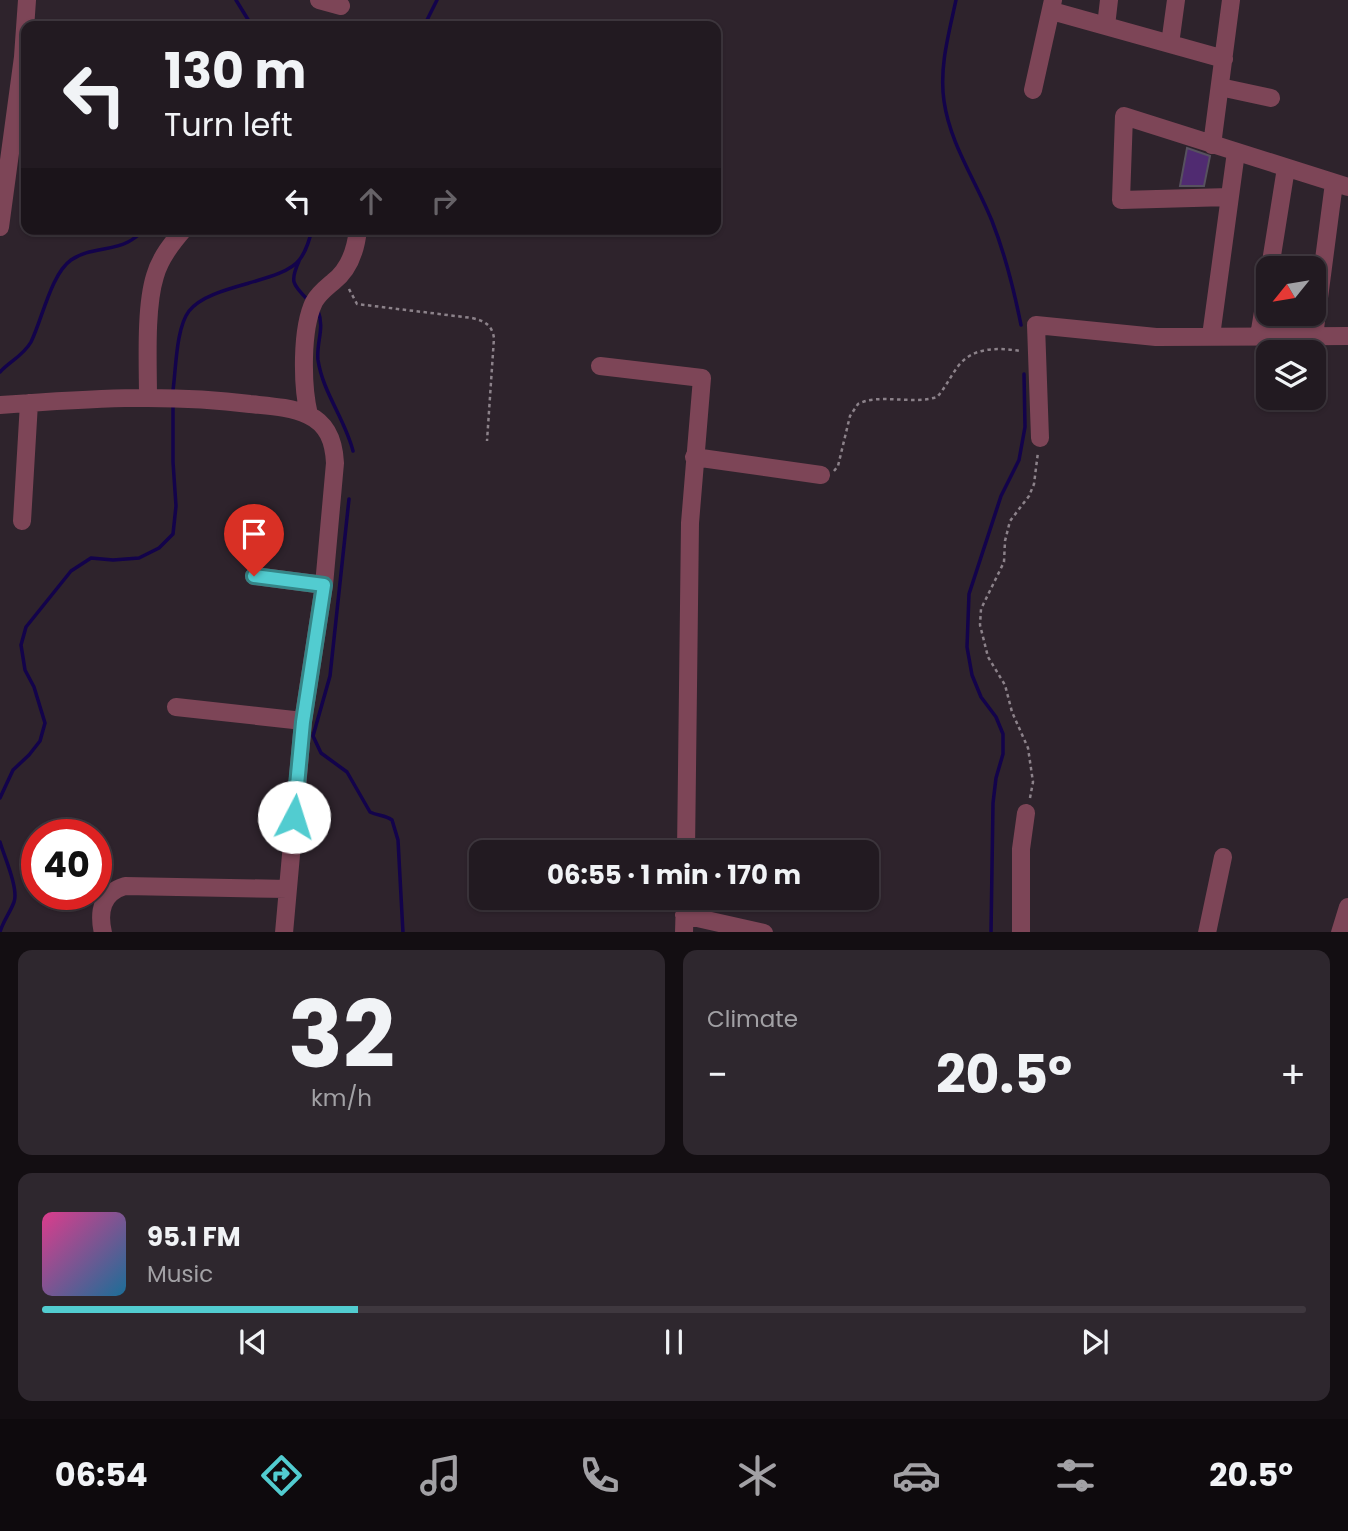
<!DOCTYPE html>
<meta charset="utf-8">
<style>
:root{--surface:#221a21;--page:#2e272e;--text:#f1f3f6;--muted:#a2a1a5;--line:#3f383f;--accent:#52ccd0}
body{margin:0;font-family:Poppins,sans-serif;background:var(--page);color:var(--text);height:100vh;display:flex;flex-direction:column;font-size:26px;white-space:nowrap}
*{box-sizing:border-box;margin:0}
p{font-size:23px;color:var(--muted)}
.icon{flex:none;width:38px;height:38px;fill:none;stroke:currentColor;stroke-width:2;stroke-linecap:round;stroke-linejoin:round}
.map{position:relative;height:932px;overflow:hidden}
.drawer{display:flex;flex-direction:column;gap:18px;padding:18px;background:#130e12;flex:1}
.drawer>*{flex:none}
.banner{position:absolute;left:21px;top:21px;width:700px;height:214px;border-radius:14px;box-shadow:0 2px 5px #0004,0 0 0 2px var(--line);background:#221a21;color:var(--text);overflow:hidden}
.needle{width:46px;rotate:240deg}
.fabs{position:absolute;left:1256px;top:256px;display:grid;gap:14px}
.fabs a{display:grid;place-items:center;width:70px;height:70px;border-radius:14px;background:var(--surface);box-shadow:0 2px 5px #0004,0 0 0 2px var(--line);font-size:35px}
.speed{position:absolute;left:21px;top:819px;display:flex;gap:14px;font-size:35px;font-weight:700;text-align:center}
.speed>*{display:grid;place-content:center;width:91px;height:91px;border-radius:50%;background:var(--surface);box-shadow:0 2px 5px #0004,0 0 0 2px var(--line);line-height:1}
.speed .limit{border:10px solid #d22;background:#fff;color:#111}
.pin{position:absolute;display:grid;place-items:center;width:60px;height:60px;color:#fff;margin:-72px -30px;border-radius:50% 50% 50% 0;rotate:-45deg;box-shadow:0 0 7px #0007}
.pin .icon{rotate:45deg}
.me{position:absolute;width:77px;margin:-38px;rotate:5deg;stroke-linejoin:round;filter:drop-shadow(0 0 5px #0008)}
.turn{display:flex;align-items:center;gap:24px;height:147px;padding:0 28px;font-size:32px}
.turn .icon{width:91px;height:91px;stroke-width:2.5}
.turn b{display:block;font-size:49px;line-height:60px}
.lanes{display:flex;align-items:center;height:66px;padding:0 28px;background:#0003;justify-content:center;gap:35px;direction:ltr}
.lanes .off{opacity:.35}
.big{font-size:52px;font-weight:700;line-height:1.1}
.drawer .widget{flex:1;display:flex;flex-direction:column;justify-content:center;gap:10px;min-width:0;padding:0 24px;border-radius:14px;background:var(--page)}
.drawer .dial{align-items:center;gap:0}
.dial b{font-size:91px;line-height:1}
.song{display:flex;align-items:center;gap:21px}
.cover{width:84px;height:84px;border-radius:10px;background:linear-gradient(135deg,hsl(330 70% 55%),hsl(200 70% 35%))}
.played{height:7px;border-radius:4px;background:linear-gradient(90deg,var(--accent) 25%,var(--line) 25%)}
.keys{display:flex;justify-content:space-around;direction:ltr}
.heat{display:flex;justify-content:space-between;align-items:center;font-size:38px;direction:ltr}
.drawer .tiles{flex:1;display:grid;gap:18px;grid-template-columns:1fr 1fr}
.widget:last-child{grid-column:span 2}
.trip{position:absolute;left:469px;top:840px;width:410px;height:70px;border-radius:14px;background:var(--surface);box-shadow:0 2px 5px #0004,0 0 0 2px var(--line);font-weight:700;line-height:70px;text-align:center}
.menu{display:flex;height:112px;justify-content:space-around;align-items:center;background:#0e0a0d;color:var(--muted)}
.menu .icon{width:49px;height:49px}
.menu .on{color:var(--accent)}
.menu b{font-size:32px;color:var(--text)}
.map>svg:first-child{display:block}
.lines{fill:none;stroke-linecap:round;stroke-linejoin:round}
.stream{stroke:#13034b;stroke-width:3.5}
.building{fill:#502b71;stroke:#57515f;stroke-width:2}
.path{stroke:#8c828a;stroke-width:2.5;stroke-dasharray:3.5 3.5;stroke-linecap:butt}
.minor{stroke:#7d4557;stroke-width:18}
.route-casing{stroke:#358587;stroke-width:18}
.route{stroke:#52ccd0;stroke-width:12}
</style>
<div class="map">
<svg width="1348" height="933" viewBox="0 0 1348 933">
<rect width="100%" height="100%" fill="#2e232c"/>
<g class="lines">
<path class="stream" d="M236,0L252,26
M956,0C949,33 939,67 944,101C950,144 976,181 992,221C1005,254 1014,290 1021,325
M424,26L437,0
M299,261C290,281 292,284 307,299
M318,311C325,328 316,343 318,360C323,393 345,419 353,451
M0,372C10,361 23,356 31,342C42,320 51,274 71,260C88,248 111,251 128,242C134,239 140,234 146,229
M173,390C176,369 176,328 189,311C211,283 282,284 300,259C306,251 310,238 312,229
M349,499L330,676L313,736L321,753L347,772L370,812C378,816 385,815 392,820L398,840L403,933
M0,798L13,770L29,755L40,741L45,723L34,687L25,670L21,645L26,627L71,571L91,558L113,560L139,558L159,548L173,534L176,506L173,462V405
M0,842C4,856 19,889 14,902C10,913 3,921 0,932
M991,933L993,803L996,778L1003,754V734L996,717L981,697L972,675L967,647L969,594L1001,496L1019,460L1025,427L1024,374"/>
</g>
<path class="building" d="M1187,148L1210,156L1204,186H1180Z"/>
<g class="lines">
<path class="path" d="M349,289L357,304L472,318C485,321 492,325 494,338L487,441
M834,471L838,466L850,416L858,404C879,393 911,405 937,397C946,387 951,375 959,365C975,346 999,348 1021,351
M1030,798L1033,782L1028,748L1012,712L1005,685L988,657L980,625L981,609L1004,562L1005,541L1010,521L1029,496L1034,484L1038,452"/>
<path class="minor" d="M319,0L341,6
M1052,11L1224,59
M1106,26L1109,0
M1170,44L1176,0
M1220,87L1271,98
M1033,90L1053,0
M1212,145L1231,0
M1229,197L1121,200L1124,116L1348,187
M0,227L23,57L27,0
M1270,268L1286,168
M1211,336L1236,152
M1259,336L1269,276
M1314,336L1334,183
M600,366L702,378L690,523L686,852
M148,398C148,364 145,308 155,276C160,258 172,243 184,229
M0,405C83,399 167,393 250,404C269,406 291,407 308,415C328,424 334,442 335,463L324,585L303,721L284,933
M309,415C302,386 301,329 314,302C319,293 326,288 333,282C350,269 356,249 358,229
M1040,438L1036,325L1156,337L1348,336
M694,457L821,475
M22,521L29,403
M254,576L324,585
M176,707L303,721
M684,915L764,933
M103,933C98,911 102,893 125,886L288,889
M684,933L685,898
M1021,933V849L1026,813
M1207,933L1223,857
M1340,933L1348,907"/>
</g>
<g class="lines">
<g class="route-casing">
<path id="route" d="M254,576L324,585L303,722L294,817"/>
</g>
<use href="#route" class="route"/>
</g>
</svg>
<div class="fabs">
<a><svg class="needle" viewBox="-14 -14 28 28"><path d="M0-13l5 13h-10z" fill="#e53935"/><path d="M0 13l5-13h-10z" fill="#a2a1a5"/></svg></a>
<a><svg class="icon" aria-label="layers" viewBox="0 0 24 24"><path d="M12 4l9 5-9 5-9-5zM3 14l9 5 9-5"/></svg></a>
</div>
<div class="speed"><div class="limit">40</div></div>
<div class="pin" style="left:254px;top:576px;background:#d93025"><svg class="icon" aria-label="arrive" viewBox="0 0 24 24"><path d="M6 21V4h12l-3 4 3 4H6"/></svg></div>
<svg class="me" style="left:294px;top:817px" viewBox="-20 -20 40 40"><circle r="19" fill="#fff"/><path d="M0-13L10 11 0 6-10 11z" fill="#52ccd0"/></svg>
<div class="trip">06:55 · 1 min · 170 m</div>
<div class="banner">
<div class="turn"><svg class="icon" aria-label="left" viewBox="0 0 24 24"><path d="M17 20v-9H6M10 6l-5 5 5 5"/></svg><div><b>130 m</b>Turn left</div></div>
<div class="lanes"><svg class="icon" aria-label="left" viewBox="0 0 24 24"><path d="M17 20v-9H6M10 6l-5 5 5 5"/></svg><svg class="icon off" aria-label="ahead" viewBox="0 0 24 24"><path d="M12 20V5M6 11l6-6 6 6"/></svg><svg class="icon off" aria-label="right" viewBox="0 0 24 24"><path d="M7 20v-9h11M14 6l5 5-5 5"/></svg></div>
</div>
</div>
<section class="drawer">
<div class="tiles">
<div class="widget dial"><b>32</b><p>km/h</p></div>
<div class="widget"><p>Climate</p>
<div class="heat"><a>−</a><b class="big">20.5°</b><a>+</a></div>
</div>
<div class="widget">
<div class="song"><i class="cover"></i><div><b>95.1 FM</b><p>Music</p></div></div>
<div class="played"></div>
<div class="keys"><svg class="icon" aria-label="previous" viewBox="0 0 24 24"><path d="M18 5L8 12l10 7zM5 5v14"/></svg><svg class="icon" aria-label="pause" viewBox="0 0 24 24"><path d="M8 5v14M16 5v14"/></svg><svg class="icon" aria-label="next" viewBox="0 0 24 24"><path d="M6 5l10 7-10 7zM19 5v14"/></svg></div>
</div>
</div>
</section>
<nav class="menu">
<b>06:54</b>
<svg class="icon on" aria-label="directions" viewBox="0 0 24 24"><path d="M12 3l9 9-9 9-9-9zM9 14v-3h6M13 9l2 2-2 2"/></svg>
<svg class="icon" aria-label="music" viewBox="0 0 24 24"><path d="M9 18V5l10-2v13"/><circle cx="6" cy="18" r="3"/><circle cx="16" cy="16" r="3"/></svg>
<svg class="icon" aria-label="phone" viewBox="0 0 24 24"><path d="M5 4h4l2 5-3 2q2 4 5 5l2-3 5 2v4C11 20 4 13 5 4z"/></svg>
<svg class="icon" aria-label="climate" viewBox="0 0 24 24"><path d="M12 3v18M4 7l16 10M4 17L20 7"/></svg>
<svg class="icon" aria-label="car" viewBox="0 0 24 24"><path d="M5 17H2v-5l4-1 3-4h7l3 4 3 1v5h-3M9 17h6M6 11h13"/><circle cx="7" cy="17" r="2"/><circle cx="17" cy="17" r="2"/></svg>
<svg class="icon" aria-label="filters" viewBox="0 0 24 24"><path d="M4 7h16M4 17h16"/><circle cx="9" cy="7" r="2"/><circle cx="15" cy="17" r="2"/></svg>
<b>20.5°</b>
</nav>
